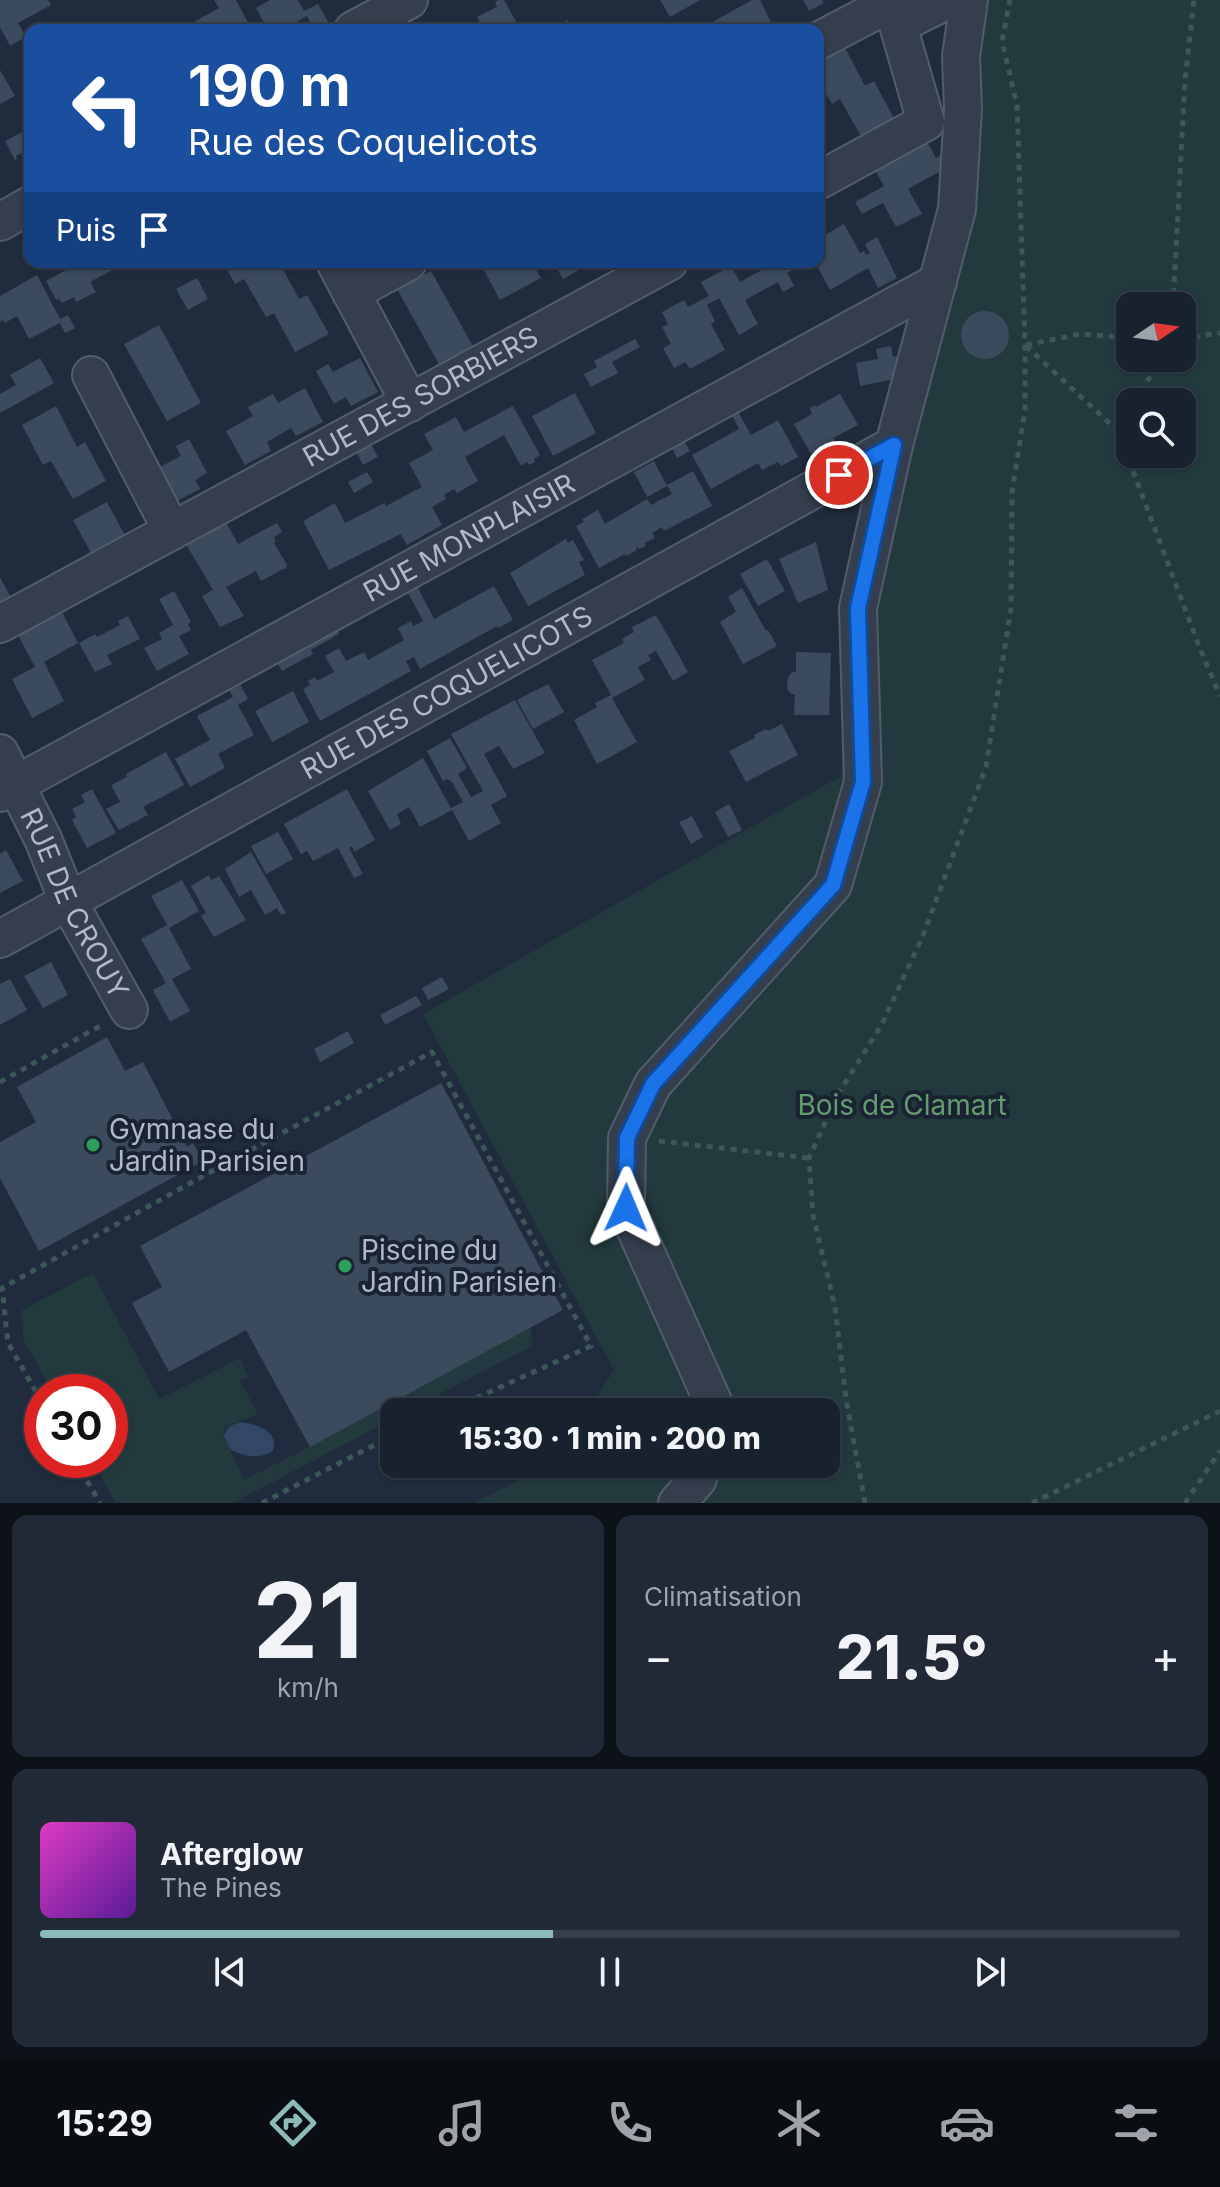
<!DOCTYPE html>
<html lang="fr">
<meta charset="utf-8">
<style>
:root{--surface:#18212e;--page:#212936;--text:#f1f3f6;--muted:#9fa3aa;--line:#363e4a;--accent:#8bbbb9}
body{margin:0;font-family:Inter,sans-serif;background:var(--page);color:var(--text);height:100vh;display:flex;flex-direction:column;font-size:30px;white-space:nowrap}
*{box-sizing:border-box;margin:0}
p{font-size:26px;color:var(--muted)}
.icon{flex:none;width:44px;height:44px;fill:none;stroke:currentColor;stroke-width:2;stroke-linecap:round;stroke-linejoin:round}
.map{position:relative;height:1503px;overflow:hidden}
.panel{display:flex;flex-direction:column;gap:12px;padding:12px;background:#0d1219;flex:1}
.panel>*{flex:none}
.hud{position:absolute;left:24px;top:24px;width:800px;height:244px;border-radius:16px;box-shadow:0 2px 6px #0004,0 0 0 2px var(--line);background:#1a4fa0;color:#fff;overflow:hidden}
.needle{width:52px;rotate:77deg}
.buttons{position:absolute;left:1116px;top:292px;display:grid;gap:16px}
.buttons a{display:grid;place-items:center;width:80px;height:80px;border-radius:16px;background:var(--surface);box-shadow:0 2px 6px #0004,0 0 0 2px var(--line);font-size:40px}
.speed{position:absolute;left:24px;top:1374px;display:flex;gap:16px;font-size:40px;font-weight:700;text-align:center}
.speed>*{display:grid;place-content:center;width:104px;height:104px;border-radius:50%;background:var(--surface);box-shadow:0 2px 6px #0004,0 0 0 2px var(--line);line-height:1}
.speed .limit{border:12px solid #d22;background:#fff;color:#111}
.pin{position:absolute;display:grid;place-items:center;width:68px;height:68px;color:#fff;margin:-34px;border:4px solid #fff;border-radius:50%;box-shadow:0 2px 8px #0007}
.me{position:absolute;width:88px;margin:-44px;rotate:1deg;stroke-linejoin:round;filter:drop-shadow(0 0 6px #0008)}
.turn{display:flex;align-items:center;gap:28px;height:168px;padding:0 32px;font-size:36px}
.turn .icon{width:104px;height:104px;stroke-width:2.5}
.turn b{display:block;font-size:56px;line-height:68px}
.then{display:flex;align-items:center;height:76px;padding:0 32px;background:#0003;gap:16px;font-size:30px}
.big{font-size:60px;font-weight:800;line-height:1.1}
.panel .widget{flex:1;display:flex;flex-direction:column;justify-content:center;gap:12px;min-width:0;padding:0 28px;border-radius:16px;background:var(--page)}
.panel .dial{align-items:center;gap:0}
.dial b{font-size:104px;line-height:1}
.song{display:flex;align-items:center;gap:24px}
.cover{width:96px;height:96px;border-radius:12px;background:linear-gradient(135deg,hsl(310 70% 55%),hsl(270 70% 35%))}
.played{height:8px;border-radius:4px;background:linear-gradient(90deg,var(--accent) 45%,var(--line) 45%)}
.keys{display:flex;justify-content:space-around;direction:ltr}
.heat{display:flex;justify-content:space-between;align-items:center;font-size:44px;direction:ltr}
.panel .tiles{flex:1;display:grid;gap:12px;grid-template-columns:1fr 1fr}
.widget:last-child{grid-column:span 2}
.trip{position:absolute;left:380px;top:1398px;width:460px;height:80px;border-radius:16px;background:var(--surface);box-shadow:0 2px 6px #0004,0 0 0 2px var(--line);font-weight:800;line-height:80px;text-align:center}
.menu{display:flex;height:128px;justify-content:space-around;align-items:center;background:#0a0d12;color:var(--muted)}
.menu .icon{width:56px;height:56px}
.menu .selected{color:var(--accent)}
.menu b{font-size:36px;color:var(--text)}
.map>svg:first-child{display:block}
.green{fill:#223a3e;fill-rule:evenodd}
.water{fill:#324766}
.building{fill:#3c4a5d}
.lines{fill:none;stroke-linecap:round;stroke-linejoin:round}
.minor-casing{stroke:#525c6b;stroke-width:40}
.path{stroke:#3d5658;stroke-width:5;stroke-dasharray:6 6;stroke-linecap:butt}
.minor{stroke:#343e4d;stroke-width:36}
.route-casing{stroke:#114b97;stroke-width:20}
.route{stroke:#1a73e8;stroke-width:14}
.leisure-dot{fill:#2e9e5b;stroke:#1a2332;stroke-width:3}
.labels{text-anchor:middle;stroke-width:8;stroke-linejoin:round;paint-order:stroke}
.street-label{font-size:28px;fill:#afb9c9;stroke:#1a2332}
.park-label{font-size:28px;fill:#649c72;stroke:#1a2332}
.poi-label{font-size:28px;fill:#afb9c9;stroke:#1a2332;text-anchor:start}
</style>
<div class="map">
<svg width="1220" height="1503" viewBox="0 0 1220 1503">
<rect width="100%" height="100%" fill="#202c3d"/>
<path class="green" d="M969,0H1220V1503H475L550,1464H826V1412H587L614,1370L423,1014L841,776L858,608L957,209ZM1130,306H1182V358H1130ZM1130,402H1182V454H1130Z
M93,1273L159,1399L240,1358L248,1377L240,1381L258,1414L226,1427L223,1434L244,1480L310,1447L531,1327L532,1346L405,1412H394V1418L233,1503H116L91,1460H110V1392H53L23,1339L22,1310Z"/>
<path class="water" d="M242,1422C258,1425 279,1431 273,1451C258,1460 246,1456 231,1450L224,1436C227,1426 233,1424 242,1422Z"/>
<path class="building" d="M0,0H48L51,5L18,23L26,37L10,46L0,27Z
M214,0H236L252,30H179L219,8Z
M270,0H298L304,11L318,4L332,29L314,30L307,16L292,24L294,29L292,30H268L256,8Z
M499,0H504L521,30H484L477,17L497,7L495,2Z
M660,0H700L670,17Z
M752,0H760L774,28L770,30H714L711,23Z
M803,0H822L824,3L809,11Z
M568,20L573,30H550Z
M844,46L865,86L874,81L895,120L862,138L840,99L832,104L818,80V60Z
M0,70L15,96L0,104Z
M30,128V149L16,156L17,159L15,160L5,141Z
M925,138L936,158L950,150V166L908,189L922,214L896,227L883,203L862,214L855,202L884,186L873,167Z
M844,224L860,253L864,251L866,255L870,253L865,244L877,237L897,278L878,288L868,268L830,290L816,264L826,258L818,243V239Z
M81,262H121L122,265L90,282L96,292L76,302L74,297L62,303L59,299L56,300L46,281Z
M223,262H268L269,265L279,262L299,299L307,295L329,334L295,352L274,313L266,317L244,279L235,284Z
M490,262H532L541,278L500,300L482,266Z
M553,262H593L563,279Z
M776,262H793L796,268L787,273L794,286L783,292L778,282L745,300L758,324L739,335L719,298L707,305L715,321L711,324L725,350L690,369L685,362L674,368L663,348L671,344L662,327L668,324L662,312L684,300L688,307L709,296L701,282L731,266L740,282Z
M431,271L475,350L441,368L397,289Z
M37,275L60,319L68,315L75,328L65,333L60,323L29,339L17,316L5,323L3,320L0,322V296Z
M197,278L208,299L188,310L176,289Z
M961 335a24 24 0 1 1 48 0a24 24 0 1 1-48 0Z
M159,325L201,403L167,421L124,344Z
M635,339L640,347L612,362L618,373L591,387L584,374L597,367L594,361Z
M891,346L893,357L907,353L895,379L860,386L856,363L878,359L876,349Z
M40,358L54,383L0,413V394L16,385L10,375Z
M360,358L378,392L351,406L346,397L334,404L316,371L328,364L333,372Z
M305,388L323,422L296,436L291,428L267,442L271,451L245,465L226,431L253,416L248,407L273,394L278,403Z
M575,393L596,433L553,456L532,416Z
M840,394L858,425L833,438L835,442L811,454L794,424L812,414L810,408L815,405L816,407Z
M56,406L77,447L85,442L106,481L73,499L51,461L43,465L22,425Z
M513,406L540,455L534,459L535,462L529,465L527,462L521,466L504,435L465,457L478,481L457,493L454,489L444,495L446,499L432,507L442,525L407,545L401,534L329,570L303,521L335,503L345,523L384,503L386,506L422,487L409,463L433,450L424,434L456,417L464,432Z
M735,406L751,435L778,420L798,457L781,466L778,462L762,470L758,463L711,489L692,455L739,429L729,409Z
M681,436L690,451L677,458L669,442Z
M189,439L207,473L195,480L200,489L173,503L154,470L181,456L176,446Z
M370,443L378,457L363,465L356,451Z
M654,461L667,486L647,497L634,472Z
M693,471L712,506L664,531L662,527L652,533L655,538L644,543L646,546L639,549L638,547L636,548L637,550L626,556L625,554L599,568L576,526L584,522L582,519L598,510L605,524L647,499L651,505L672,494L667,485Z
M367,472L373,482L354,493L348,482Z
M107,502L128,541L95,560L73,520Z
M226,522L238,544L277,523L282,532L274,537L276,542L274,543L287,565L286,569H283L261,581L256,571L226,587L244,616L220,627L202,596L213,590L186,544Z
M566,539L568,543L573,540L584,560L579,562L585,575L528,606L510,573Z
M816,542L828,590L798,603L779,559Z
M767,559L785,591L758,606L740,574Z
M0,577L11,598L0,604Z
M415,582L434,619L494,586L513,620L498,628L497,626L420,669L414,657L406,661L411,671L320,721L303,689L310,685L308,681L315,677L317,681L334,672L325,656L339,648L346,661L364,652L368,660L404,640L398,628L411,621L413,626L423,621L405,587Z
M742,588L766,631L768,630L777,646L743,664L720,622L736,612L728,597Z
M174,591L191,622L188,624L191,630L179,636L189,654L157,671L144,648L162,639L159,633L173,625L159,599Z
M62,612L78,643L44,662L64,701L32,718L12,679L35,667L18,635Z
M656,615L688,672L673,681L656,651L648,655L651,660L638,667L645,680L612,698L637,742L597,764L574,720L597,707L595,703L611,695L592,660L624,643L622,639L634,632L632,627Z
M128,616L140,639L107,655L112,664L95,672L79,643L95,634L97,637L120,625L118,621Z
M335,626L339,634L311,650L313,654L282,671L275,659Z
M796,652L831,653L829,715H794L795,694H792L787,689L788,677L792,672H796Z
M239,682L248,699L238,705L254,735L218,754L225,768L190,787L175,759L210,740L197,716L233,697L228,688Z
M548,684L564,712L533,729L517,700Z
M293,691L309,722L272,742L255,711Z
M515,700L545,753L513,769L499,746L484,754L507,796L491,805L501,823L469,841L452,810L420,827L409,807L397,814L401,824L390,830L368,791L423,758L451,808L463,802L452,782L447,779L443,781L427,751L450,738L467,768L458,774L471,797L483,791L451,734Z
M782,724L798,755L746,782L729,751L755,738L754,735L766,729L768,731Z
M166,752L184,785L143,807L148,815L119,830L106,809L120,802L111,785L127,777L126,774Z
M92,789L116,833L87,848L72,820L76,817L72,809L85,802L81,795Z
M347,789L375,840L354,852L352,846L349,848L363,874L354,878L338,848L313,861L307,851L301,854L284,824Z
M729,804L742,830L728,837L715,812Z
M692,816L703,837L691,844L679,822Z
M278,832L293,859L266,874L251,846Z
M6,850L23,881L0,893V854Z
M251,852L286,913L281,915L277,908L265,915L251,890L239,897L225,869Z
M209,875L211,880L219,876L246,920L214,937L201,916L206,913L191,886Z
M182,880L199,911L169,928L191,969L172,979L190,1011L170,1022L153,990L166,983L141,939L167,925L151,896Z
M51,962L68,995L43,1008L24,976Z
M442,977L449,989L428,1000L422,988Z
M10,979L27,1010L0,1025V984Z
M416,996L422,1005L385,1025L380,1015Z
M348,1031L354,1043L320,1062L314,1049Z
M107,1037L125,1071L143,1062L187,1147L193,1143L203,1161L39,1251L0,1178V1142L36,1122L17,1087Z
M441,1083L563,1310L310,1447L246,1330L169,1372L132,1303L162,1287L140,1246Z"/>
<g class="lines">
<g class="minor-casing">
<g id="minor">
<path d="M353,30L409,0"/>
<path d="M818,41L896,0"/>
<path d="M818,181L926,122L898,25L948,0"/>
<path d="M0,222L30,205"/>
<path d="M335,262L410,403"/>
<path d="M351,293L408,262"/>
<path d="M91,375L172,531"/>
<path id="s1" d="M0,624L669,262"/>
<path id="s2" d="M0,753L43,839L68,901L129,1010"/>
<path id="s3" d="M0,793L938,282"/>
<path id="s4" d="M0,939L894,445"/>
<path d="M713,1412L715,1406L626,1208L627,1138L653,1084L833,885L863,782L858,608L894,445L957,209L963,109L961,56L969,0"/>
<path d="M677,1503L698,1479L701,1464"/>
</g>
</g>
<path class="path" d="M1173,306L1185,80L1194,0
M1182,339L1220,333
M1026,345L1080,334L1130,338
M1026,346L1118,431L1199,646L1220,696
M1135,402L1161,358
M1118,431L1130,411
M0,1082L100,1026
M659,1141L809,1158
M42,1402L8,1343L2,1288L223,1165L432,1052L591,1346L445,1412
M75,1460L100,1503
M262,1503L394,1435
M865,1503L846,1399L835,1307L813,1215L809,1158L838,1094L881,1026L922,938L986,767L1011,608L1012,492L1025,410V345L1017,105L1002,41L1010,0
M1032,1503L1220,1411
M1185,1503L1220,1451"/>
<use href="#minor" class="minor"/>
</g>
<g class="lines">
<g class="route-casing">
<path id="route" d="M626,1208L627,1138L653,1084L833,885L863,782L858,608L894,445L839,475"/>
</g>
<use href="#route" class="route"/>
</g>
<g class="leisure-dot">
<circle cx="93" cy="1145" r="8"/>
<circle cx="345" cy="1266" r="8"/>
</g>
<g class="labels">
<g class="street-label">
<text dy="10" stroke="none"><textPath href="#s1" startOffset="478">RUE DES SORBIERS</textPath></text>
<text dy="10" stroke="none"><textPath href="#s3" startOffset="534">RUE MONPLAISIR</textPath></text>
<text dy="10" stroke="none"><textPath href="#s4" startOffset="510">RUE DES COQUELICOTS</textPath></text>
<text dy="10" stroke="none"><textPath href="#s2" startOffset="168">RUE DE CROUY</textPath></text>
</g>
<g class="park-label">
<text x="902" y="1115">Bois de Clamart</text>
</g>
<g class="poi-label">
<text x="109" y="1139">Gymnase du<tspan x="109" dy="32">Jardin Parisien</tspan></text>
<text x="361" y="1260">Piscine du<tspan x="361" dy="32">Jardin Parisien</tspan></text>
</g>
</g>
</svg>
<div class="buttons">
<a><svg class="needle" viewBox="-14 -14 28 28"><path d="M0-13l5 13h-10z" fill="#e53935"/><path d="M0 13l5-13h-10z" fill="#9fa3aa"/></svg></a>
<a><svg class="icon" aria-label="search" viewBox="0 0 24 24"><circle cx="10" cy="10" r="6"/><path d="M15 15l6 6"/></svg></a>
</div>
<div class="speed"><div class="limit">30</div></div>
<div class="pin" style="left:839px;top:475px;background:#d93025"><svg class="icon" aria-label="arrive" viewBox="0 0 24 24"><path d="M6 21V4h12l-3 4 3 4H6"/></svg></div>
<svg class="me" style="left:626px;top:1208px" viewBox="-20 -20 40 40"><path d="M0-17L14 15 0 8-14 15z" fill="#1a73e8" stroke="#fff" stroke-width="4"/></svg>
<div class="trip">15:30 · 1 min · 200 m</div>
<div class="hud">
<div class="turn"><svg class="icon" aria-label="left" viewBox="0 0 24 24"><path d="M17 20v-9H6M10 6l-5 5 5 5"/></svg><div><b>190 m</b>Rue des Coquelicots</div></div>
<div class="then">Puis<svg class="icon" aria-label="arrive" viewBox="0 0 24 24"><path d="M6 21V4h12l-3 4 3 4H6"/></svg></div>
</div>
</div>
<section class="panel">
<div class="tiles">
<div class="widget dial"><b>21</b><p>km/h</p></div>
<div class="widget"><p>Climatisation</p>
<div class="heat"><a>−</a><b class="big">21.5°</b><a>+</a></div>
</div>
<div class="widget">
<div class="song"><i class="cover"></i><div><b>Afterglow</b><p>The Pines</p></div></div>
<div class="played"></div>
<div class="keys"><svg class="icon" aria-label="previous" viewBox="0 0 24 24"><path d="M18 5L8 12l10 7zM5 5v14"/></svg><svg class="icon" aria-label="pause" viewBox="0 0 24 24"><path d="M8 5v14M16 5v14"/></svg><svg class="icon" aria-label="next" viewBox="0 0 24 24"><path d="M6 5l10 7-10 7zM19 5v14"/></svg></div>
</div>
</div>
</section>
<nav class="menu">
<b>15:29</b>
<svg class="icon selected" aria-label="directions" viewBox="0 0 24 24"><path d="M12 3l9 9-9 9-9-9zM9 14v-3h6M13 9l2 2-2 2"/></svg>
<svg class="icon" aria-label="music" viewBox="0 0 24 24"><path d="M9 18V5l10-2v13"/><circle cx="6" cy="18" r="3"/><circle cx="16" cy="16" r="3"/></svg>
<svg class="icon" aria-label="phone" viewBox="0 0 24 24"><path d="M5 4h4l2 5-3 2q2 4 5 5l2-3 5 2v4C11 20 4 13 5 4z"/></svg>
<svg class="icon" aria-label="climate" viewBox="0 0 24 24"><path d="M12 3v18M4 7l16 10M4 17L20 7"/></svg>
<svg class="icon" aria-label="car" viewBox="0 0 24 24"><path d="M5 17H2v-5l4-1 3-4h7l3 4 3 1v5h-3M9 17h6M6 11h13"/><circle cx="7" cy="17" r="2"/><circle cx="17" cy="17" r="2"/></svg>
<svg class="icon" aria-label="filters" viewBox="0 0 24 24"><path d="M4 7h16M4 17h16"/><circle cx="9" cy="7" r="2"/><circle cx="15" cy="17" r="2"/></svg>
</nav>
